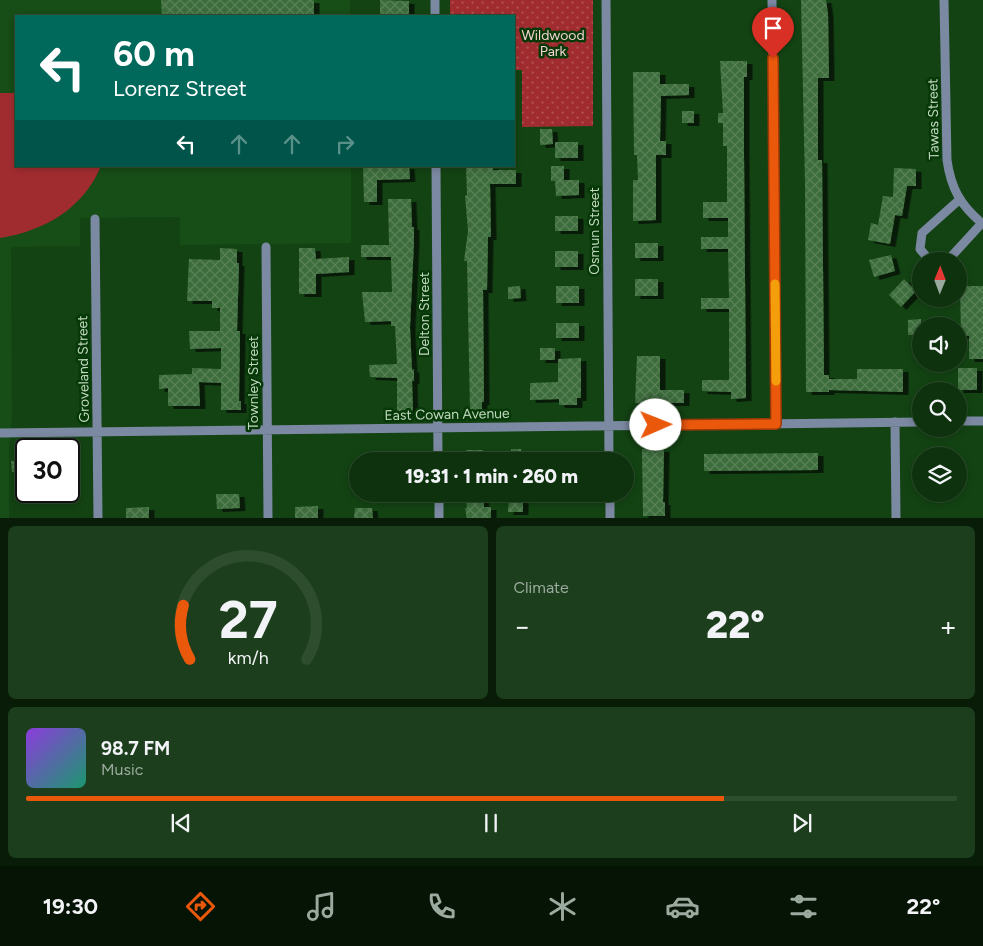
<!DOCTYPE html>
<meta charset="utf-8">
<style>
:root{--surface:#0e320e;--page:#1c3e1c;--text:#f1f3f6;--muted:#9baa9e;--line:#2e4d2e;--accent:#ea580c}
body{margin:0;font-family:Figtree,sans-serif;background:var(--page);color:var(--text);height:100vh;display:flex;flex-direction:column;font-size:19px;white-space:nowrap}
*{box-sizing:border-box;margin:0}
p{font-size:16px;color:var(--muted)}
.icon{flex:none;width:28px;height:28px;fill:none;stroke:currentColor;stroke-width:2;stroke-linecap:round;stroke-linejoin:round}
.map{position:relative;height:518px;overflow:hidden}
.panel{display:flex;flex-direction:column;gap:8px;padding:8px;background:#081c08;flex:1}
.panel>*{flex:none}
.top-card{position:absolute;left:15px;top:15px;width:500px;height:152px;border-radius:0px;box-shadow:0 2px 8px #0003,0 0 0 1px var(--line);background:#00695c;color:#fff;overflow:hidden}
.needle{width:32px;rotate:1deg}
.fabs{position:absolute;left:912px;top:252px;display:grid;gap:10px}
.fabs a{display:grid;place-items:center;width:55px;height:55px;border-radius:50%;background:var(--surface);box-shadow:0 2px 8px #0003,0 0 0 1px var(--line);font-size:25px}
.speed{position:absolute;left:15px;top:438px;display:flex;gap:10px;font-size:25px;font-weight:700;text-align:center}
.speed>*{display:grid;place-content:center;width:65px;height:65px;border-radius:50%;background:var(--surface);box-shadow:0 2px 8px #0003,0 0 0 1px var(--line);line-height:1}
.speed .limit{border:2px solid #111;border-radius:8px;background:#fff;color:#111}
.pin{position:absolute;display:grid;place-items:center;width:42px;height:42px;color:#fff;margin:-51px -21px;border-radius:50% 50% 50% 0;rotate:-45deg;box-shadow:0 0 5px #0007}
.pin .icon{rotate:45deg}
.me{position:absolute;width:55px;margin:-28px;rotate:89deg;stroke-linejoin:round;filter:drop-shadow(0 0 4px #0008)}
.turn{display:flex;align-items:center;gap:18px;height:105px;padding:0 15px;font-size:22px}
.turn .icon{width:65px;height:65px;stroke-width:2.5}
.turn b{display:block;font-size:35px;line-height:42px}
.lanes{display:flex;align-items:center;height:48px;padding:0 15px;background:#0003;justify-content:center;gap:25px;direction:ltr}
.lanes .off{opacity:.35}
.big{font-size:38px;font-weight:800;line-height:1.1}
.panel .widget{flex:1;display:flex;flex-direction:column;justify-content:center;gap:8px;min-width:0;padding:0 18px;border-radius:8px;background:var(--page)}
.panel .dial{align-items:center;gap:0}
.dial svg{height:130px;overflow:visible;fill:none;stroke:var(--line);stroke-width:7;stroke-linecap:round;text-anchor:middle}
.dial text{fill:var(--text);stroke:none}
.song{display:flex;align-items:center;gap:15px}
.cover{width:60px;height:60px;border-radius:8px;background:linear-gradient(135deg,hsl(270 70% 55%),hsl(160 70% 35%))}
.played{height:5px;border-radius:2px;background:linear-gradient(90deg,var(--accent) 75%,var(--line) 75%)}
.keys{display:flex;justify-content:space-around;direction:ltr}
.heat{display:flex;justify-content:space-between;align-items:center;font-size:28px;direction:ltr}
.panel .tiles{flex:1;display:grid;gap:8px;grid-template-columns:1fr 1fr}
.widget:last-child{grid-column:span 2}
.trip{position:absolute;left:349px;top:452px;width:285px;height:50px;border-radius:25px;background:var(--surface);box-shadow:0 2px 8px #0003,0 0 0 1px var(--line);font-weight:800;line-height:50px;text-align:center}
.tabs{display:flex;height:80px;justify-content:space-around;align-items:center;background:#061406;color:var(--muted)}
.tabs .icon{width:35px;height:35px}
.tabs .on{color:var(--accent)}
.tabs b{font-size:22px;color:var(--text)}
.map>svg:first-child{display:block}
.built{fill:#174d17}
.grass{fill:url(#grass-dots)}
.pitch{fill:#a12c30}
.building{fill:url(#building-cross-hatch);filter:url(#shadow)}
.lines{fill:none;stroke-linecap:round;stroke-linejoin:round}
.minor{stroke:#7c89a2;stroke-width:9}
.route-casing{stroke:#983908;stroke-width:12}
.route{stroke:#ea580c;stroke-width:9}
.slow{stroke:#f59e0b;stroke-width:9}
.labels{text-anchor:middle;stroke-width:5;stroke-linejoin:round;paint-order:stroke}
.park-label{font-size:14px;fill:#f3d2d0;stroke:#063808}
.street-label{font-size:14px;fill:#c0d9be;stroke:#063808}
</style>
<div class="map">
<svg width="983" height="519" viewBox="0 0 983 519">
<defs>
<pattern id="grass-dots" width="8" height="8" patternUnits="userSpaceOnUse" patternTransform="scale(1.25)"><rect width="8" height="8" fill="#a12c30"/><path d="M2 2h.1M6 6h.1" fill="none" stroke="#b05456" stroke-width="1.8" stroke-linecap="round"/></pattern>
<pattern id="building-cross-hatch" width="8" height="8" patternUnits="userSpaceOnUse" patternTransform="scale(1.25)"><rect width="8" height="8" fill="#3e6d3d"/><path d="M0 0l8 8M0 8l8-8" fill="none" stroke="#588157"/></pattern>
<filter id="shadow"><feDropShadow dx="5.5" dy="3" stdDeviation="0" flood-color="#0009"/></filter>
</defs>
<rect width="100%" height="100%" fill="#134313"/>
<path class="built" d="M0,0H350V16H16V166H351V243L180,245V217L80,218V246L11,247L12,418L9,447V519L0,518Z"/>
<path class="grass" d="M450,0H593V126L522,127V70H514V16H450Z"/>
<path class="pitch" d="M0,93H16V166H101C83,209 44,231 0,238Z"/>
<path class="building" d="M161,0H314V16H162Z
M380,0L409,1V16H380Z
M801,0H826L828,14L829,78H818V160H822L824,375H829V379H857V369H903V392L829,390V392H806L805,184Z
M720,61H747V77H744V155L746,398L731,399V392L702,391V380H729V309H701V298H729L728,249H701V237H728V218H703V202H727V146H723V123H718V113H723Z
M633,72H660V84H689V95L661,96L660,141H666V155H656V220L633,221V180H638L637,155H634Z
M682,111H694V123H682Z
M540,129H552L553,144L540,145Z
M555,142H578V158H555Z
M363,166H409L410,179L377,180V202H364Z
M466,166H493V170H516V184H490L491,237H488L487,290H483L484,402H482V410H470L467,261H464L468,231L465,196L467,195Z
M551,166H564V180H579V195L556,196L555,181H551Z
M894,168L916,169V186H907L902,216L895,215L890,244L868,240L871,223L878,225L883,196L893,197Z
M388,199H411L412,227H414V241L410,328L412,370L414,369V381H412L413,413H397V378L370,377L369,365L397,364L395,326H391V321L365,322L362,292H392L391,257H361V245H389Z
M555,216H578V231H555Z
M635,243H658V258H635Z
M220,248L237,249V263H239L237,331H240L239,401H241V410H221V383L199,382L200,406H168V388L159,389V375L192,374V368L221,369V348L190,349L189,331H220V308H212V301H187L189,259L220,260Z
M299,248H315L316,259L349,257V272L316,274V294H299Z
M555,251H578V267H555Z
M891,255L895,271L874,277L869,260Z
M635,279H658V296H635Z
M904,279L916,291L901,307L889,295Z
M520,286L521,298L508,299V287Z
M556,286H579V303H556Z
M960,286H983V359H969V336H961Z
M921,319V335H908V320Z
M556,323H579V338H556Z
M540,348H555V360H540Z
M637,356H660V390H684V403H635Z
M581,358V398H577V405H559V399L530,400V383L558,382V359Z
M958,368H977V390H958Z
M511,449H521L522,461H511Z
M642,449H664L663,502H665V516H643Z
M466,450H483V461H466Z
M818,453V470L704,471V454Z
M11,461H23L24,472H12Z
M216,494H239L240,508L217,509Z
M466,494H483L484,507H491V519H467L465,508H467Z
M523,499V512H508L509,500Z
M318,506V519H295V507Z
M149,507V519H126V508Z
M355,508H372L373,519H354Z"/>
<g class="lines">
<path class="minor" d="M435,0V16
M606,0L609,461
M772,0L776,424
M944,0L947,160C951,189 961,206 983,224
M436,166L438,461
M95,219L98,519
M266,247L268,519
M930,261L920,249L922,233L959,200
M944,261L949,259L982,223
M959,421H983
M895,422L896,519
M0,433L921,422
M439,494V519
M610,494V519"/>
</g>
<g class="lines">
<g class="route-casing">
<path id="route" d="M656,425L776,424L773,58"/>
</g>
<use href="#route" class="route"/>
<path class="slow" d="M775,284L776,381"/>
</g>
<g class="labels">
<g class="park-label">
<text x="553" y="40">Wildwood<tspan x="553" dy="16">Park</tspan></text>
</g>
<g class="street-label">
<text transform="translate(933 119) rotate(-91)" y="5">Tawas Street</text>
<text transform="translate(594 231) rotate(-90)" y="5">Osmun Street</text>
<text transform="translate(424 314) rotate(-90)" y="5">Delton Street</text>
<text transform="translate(83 369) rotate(-91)" y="5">Groveland Street</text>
<text transform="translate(253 383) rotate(-90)" y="5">Townley Street</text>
<text transform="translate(447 414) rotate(-1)" y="5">East Cowan Avenue</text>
</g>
</g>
</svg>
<div class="fabs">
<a><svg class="needle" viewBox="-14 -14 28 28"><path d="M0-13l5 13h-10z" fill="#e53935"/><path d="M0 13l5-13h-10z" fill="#9baa9e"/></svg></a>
<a><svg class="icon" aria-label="sound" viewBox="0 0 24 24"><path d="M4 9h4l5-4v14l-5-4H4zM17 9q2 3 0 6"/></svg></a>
<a><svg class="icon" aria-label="search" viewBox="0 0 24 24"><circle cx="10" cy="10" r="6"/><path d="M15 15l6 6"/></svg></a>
<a><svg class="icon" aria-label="layers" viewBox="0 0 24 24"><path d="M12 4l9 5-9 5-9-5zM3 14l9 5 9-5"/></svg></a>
</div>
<div class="speed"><div class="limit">30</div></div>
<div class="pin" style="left:773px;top:58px;background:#d93025"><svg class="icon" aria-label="arrive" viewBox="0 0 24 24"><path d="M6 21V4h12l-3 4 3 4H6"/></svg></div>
<svg class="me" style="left:656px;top:425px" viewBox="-20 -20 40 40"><circle r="19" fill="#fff"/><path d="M0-13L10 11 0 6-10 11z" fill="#ea580c"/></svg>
<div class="trip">19:31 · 1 min · 260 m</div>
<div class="top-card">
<div class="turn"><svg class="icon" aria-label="left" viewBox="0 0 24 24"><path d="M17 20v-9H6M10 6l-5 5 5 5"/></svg><div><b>60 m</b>Lorenz Street</div></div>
<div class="lanes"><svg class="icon" aria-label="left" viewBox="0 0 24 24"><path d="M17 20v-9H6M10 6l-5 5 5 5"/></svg><svg class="icon off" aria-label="ahead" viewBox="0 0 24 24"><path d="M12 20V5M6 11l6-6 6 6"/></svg><svg class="icon off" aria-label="ahead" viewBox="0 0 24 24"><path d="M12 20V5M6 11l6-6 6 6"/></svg><svg class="icon off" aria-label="right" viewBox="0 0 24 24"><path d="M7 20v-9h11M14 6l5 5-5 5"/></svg></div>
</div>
</div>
<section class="panel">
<div class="tiles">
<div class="widget dial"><svg viewBox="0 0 100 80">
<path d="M14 69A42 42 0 1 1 86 69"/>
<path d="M14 69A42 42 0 0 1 10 36" stroke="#ea580c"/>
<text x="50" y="56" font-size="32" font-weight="700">27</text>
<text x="50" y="72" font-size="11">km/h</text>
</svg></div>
<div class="widget"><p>Climate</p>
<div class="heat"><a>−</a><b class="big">22°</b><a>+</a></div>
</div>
<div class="widget">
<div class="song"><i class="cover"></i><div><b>98.7 FM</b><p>Music</p></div></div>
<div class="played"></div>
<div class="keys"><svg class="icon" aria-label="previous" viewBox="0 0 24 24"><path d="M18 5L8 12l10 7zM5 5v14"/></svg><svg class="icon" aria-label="pause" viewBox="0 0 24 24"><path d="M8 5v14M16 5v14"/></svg><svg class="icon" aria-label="next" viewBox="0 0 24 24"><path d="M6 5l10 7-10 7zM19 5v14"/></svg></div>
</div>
</div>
</section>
<nav class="tabs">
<b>19:30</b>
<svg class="icon on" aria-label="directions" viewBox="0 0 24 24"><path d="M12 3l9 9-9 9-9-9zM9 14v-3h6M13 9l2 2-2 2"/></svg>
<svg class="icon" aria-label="music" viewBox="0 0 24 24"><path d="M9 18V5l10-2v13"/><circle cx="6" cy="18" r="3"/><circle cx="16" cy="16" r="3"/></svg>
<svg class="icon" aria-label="phone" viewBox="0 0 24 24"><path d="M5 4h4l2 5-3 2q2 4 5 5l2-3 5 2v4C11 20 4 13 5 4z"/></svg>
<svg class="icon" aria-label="climate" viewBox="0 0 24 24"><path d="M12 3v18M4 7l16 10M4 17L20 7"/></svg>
<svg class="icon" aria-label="car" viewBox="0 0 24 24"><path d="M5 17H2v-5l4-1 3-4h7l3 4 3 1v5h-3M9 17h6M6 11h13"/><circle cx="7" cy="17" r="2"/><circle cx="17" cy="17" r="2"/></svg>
<svg class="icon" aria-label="filters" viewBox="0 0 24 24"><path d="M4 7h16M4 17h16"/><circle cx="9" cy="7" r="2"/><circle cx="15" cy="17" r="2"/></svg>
<b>22°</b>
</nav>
